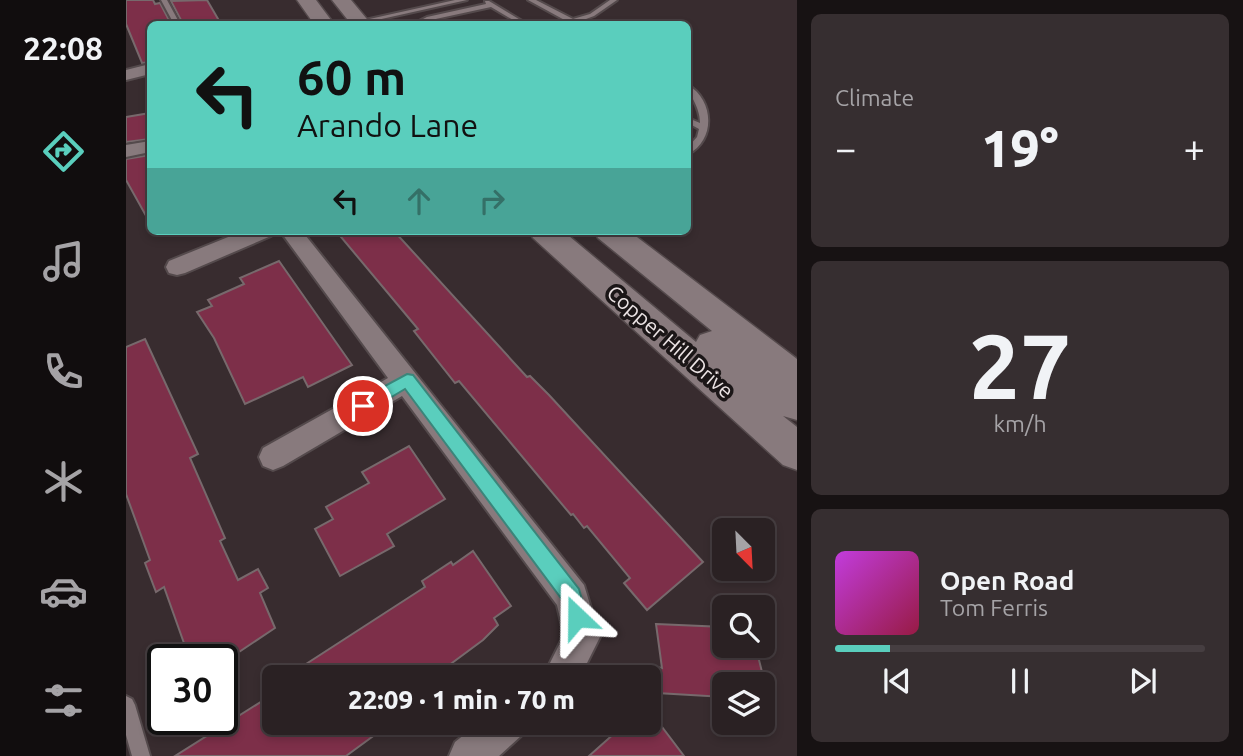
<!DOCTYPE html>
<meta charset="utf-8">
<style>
:root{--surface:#2a2123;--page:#362e30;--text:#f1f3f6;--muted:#a5a3a6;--line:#463e41;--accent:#5acebd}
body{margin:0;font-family:Ubuntu,sans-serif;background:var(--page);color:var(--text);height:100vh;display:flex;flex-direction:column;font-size:26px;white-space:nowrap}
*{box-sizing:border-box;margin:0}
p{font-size:23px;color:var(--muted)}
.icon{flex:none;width:38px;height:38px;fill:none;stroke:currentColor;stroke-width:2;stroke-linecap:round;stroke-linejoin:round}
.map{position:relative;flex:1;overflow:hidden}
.drawer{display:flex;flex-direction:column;gap:14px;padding:14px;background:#171213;width:446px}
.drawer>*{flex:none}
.banner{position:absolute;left:21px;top:21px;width:544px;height:214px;border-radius:10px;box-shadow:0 4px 10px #0003,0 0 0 2px var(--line);background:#5acebd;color:#111;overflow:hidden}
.needle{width:46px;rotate:156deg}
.fabs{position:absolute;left:586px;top:518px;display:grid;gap:14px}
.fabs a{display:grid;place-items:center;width:63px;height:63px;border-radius:10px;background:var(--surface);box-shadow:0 4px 10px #0003,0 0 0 2px var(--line);font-size:35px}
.speed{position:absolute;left:21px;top:644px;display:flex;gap:14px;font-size:35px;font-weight:700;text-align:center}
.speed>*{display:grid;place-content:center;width:91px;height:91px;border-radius:50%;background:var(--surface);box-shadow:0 4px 10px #0003,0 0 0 2px var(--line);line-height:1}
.speed .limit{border:4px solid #111;border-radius:10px;background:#fff;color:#111}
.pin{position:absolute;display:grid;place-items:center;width:60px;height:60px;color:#fff;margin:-30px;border:4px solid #fff;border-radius:50%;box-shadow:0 2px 7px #0007}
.me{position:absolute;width:77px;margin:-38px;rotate:337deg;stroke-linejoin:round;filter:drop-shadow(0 0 5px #0008)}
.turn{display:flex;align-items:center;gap:24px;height:147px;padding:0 35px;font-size:32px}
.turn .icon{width:91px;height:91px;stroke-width:2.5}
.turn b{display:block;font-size:49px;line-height:60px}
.lanes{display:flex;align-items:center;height:66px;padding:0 35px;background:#0003;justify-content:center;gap:35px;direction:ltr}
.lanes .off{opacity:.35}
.big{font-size:52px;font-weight:800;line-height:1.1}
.drawer .tile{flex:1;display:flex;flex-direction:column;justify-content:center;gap:10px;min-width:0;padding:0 24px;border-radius:10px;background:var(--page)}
.drawer .dial{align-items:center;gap:0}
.dial b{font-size:91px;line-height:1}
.song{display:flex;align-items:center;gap:21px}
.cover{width:84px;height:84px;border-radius:10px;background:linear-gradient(135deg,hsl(290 70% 55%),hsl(340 70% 35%))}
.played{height:7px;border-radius:4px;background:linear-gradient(90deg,var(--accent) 15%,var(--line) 15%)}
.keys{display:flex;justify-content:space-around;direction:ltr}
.heat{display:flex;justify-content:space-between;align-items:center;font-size:38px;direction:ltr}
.trip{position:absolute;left:136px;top:665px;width:399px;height:70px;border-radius:10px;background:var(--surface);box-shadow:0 4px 10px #0003,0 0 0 2px var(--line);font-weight:800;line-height:70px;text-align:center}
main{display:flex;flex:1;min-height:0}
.menu{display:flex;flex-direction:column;width:126px;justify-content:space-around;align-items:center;background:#110d0e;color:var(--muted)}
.menu .icon{width:49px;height:49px}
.menu .on{color:var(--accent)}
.menu b{font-size:32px;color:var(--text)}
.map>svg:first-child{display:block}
.building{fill:#7d2f49;stroke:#77696c;stroke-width:2}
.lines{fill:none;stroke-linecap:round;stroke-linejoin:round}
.service-casing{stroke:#544a4c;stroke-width:4}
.minor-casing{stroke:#544a4c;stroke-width:4}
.secondary-casing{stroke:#544a4c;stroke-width:3}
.service{fill:#887a7d;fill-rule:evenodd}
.minor{fill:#887a7d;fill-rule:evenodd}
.secondary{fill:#887a7d;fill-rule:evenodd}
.route{fill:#5acebd;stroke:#3a867b;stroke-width:2}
.labels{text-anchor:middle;stroke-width:7;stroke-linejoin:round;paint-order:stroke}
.street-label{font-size:21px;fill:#ebe3e4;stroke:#1b1617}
</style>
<main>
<nav class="menu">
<b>22:08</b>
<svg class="icon on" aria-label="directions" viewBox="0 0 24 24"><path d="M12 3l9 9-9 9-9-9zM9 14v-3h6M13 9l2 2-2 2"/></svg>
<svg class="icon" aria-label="music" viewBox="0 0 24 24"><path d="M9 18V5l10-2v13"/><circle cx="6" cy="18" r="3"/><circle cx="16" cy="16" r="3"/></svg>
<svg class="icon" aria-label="phone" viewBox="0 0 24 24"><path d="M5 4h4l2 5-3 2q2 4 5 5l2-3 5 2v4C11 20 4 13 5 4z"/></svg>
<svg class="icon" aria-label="climate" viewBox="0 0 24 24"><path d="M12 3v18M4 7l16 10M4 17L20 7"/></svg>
<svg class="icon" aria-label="car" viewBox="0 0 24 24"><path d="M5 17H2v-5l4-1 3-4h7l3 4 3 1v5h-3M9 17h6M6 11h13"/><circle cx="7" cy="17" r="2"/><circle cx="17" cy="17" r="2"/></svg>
<svg class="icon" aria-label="filters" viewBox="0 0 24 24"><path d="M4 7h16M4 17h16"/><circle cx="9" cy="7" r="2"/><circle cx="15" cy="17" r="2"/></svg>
</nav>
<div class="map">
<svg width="671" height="756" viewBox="0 0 671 756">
<rect width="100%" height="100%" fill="#382c2f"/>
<path class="building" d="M0,0H27L29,4L34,3L45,24H24V62L16,63L0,24Z
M81,0L95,24H57L45,1Z
M24,113V139L0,142V117Z
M24,155V223L0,180V159Z
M210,231H268L401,377L404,376L423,395L577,562L521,610L498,583L504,578L461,526L458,528L447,514L445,515L333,381L329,383L288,331L292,329Z
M153,261L226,365L182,387L177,377L119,404L88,338L71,312L86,306L82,300L118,284L114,278Z
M19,339L72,454L64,458L99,538L94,541L112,580L132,569L142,588L134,593L149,628L101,660H64L38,587L30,592L19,563L24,560L0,494V347Z
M283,446L319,499L261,534L268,546L214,576L189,529L207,519L200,507L243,483L236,472Z
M347,551L385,606L368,618L372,625L357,640L307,677H160L299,587L296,581L325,562L327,565Z
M530,624L598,627V646L630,648L643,700L637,699V684H598V697L531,693L528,667L536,668Z
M141,698L149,723H265L220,756H49Z
M527,715L558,756H463L500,723H523Z"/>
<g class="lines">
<g class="service-casing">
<path id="service" d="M35,0H41L54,24H48Z
M329,0H341L233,24L230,22Z
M402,0H410L447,19L464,14L484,0H491L468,16L452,22L454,24L444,23Z
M359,1H363L401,24H394L365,7L305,20L294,24H287L301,17L360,4Z
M562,85C588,100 590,140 562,154V147L571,137L573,129L562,123V118L574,123C574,105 562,95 562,85Z
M0,696L6,699L9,705L24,756H6L0,735Z"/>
</g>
<g class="minor-casing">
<path id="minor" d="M24,64V74L0,80V70Z
M24,141V152L0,157V145Z
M117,231H148L145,236L59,273L51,275L43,273L40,267L43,261Z
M154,231H176L458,585L474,637L454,677H417L438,635L431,605L276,396L157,466L147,470L137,466L133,457L137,448L262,378Z
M353,723H401L395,736L373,756H323L329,742Z"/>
</g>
<g class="secondary-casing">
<path id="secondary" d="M171,0H190L208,24H188Z
M206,0H225L245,24H225Z
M403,231H437L570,342L574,335L586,331L472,238L468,231H503L671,359V420L657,416L671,427V470L657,465L407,238Z"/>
</g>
<use href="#service" class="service"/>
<use href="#minor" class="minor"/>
<use href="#secondary" class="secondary"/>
</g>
<path class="route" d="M281,374L287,375L453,589L461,617L458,624L451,627L444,624L437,601L279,389L242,411H231L228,406L231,401Z"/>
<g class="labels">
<g class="street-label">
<text transform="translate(544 342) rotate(41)" y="7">Copper Hill Drive</text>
</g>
</g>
</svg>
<div class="fabs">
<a><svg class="needle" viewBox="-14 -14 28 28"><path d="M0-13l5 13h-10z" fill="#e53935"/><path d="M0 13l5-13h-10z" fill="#a5a3a6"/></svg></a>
<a><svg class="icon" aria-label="search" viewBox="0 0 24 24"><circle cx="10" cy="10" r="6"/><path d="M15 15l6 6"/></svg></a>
<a><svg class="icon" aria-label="layers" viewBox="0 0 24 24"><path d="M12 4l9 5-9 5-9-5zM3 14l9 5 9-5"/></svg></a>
</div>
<div class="speed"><div class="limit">30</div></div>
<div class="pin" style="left:237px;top:406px;background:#d93025"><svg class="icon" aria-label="arrive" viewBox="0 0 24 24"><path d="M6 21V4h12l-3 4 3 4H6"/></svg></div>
<svg class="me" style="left:451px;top:617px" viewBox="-20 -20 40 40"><path d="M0-17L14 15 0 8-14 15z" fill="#5acebd" stroke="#fff" stroke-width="4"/></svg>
<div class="trip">22:09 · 1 min · 70 m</div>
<div class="banner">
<div class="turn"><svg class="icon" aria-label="left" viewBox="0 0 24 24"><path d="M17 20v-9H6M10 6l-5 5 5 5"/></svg><div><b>60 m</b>Arando Lane</div></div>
<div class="lanes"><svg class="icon" aria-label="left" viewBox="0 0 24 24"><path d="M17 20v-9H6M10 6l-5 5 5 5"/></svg><svg class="icon off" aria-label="ahead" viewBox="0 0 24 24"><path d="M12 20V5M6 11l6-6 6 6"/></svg><svg class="icon off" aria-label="right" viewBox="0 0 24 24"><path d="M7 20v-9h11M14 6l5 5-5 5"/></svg></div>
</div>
</div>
<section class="drawer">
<div class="tile"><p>Climate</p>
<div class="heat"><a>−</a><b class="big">19°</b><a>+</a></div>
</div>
<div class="tile dial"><b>27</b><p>km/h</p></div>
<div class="tile">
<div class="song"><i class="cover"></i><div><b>Open Road</b><p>Tom Ferris</p></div></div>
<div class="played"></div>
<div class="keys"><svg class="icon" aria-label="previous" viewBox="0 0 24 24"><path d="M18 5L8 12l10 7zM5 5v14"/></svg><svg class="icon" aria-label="pause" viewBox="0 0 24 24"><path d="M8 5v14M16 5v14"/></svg><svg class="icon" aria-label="next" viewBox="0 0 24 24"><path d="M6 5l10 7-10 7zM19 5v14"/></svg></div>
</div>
</section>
</main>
